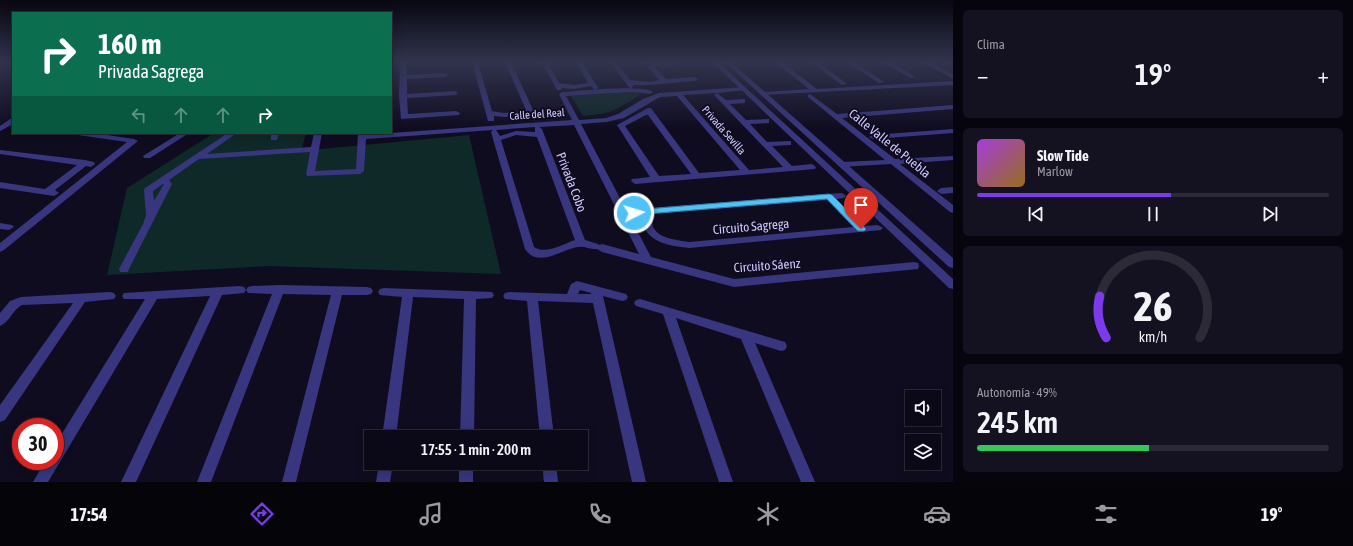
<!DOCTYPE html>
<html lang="es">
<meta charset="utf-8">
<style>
:root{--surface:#0b0917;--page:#141220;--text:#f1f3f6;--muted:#9a9aa1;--line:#2b2a36;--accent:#7c3aed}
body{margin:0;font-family:"Asap Condensed",sans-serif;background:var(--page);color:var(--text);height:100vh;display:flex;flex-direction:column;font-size:15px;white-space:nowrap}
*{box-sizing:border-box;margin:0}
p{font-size:13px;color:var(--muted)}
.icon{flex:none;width:22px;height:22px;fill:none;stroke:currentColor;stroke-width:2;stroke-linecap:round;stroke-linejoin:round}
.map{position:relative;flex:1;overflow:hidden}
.drawer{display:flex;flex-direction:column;gap:10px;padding:10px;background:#06050d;width:400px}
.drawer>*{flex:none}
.hud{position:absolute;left:12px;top:12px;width:380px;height:122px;border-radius:0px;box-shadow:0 2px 10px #0003,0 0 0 1px var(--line);background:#0b6e4f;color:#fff;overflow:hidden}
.controls{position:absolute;left:905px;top:390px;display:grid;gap:8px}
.controls a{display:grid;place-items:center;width:36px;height:36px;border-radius:0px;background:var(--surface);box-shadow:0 2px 10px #0003,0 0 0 1px var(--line);font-size:20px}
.speed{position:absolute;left:12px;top:418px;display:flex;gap:8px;font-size:20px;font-weight:700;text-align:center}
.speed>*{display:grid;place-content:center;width:52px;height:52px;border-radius:50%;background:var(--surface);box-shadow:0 2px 10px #0003,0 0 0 1px var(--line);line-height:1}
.speed .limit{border:6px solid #d22;background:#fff;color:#111}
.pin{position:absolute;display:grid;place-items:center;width:34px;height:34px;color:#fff;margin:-41px -17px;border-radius:50% 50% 50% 0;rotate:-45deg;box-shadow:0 0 4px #0007}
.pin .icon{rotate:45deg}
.me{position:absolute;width:44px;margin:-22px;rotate:85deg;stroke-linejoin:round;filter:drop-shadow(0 0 3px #0008)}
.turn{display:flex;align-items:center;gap:14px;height:84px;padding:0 20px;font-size:18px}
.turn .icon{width:52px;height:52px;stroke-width:2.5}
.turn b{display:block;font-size:28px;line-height:34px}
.lanes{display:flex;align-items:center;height:38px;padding:0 20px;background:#0003;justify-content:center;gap:20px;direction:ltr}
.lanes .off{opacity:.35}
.big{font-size:30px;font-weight:600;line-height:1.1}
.drawer .card{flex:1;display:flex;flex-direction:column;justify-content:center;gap:6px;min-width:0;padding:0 14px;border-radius:6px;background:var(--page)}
.drawer .dial{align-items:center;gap:0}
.dial svg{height:104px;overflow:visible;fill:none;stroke:var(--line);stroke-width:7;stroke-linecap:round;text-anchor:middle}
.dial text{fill:var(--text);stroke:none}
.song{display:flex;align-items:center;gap:12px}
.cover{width:48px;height:48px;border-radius:6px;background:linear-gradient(135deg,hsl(280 70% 55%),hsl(40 70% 35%))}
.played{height:4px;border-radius:2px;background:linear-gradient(90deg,var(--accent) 55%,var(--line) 55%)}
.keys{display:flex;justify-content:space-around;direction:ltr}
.heat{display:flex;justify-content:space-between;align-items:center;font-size:22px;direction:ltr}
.charge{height:6px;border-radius:3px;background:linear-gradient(90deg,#34c759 49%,var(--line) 0)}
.trip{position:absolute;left:364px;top:430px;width:224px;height:40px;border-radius:0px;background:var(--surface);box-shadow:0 2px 10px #0003,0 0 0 1px var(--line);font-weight:600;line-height:40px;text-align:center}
.tab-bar{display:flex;height:64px;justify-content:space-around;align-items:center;background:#040409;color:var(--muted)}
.tab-bar .icon{width:28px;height:28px}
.tab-bar .on{color:var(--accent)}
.tab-bar b{font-size:18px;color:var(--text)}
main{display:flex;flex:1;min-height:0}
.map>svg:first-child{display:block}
.green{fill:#0f2928}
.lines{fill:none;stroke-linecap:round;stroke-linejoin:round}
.minor{fill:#37367f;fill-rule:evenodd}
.tertiary{fill:#37367f;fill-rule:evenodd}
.route{fill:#4fc3f7;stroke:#337fa1}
.labels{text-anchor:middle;stroke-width:4;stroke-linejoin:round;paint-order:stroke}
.far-street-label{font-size:11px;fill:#cfcaff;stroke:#0f0c1f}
.street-label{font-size:13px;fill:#cfcaff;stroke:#0f0c1f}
</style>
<main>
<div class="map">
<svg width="953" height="482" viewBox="0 0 953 482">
<rect width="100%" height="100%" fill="#0f0c1f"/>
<path class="green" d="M636,92L639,93L640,95C616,110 611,114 583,116L571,96Z
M214,133H306L301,151L469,135L501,274L268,266L107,275L127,188Z"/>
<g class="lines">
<path class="minor" d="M400,62H406L407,75L445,73L448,75L445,77L407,79V94L455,91L458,93L455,95L407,98L408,114L456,111L460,113L459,115L401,119L399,96Z
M472,62H478L492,111L504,113L526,110L505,62H511L534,112L533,114L504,117L494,116V121H488Z
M542,62H548L559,83L574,85L588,83L576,62H582L598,88L595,90L591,86L574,89L562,88L561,90H557Z
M610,62H616L630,80L650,82L659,80L644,62L651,63L680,62V64L678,65L655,67L666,79L695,77L698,79L695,81C674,82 654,86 633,85L634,86L631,88L629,87Z
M775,62H782L817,89L953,81V85L762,95V93L764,92L809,89Z
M811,62H818L847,84L842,85Z
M847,62H854L884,82L879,83Z
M884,62H891L915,77L910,78Z
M923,62H930L953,74V79Z
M952,62L953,66L950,65V63Z
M744,87L746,88V90L717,93L726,100L745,99V103L730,104L746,120L769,119V123L750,124L767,142L791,141V145L772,146L792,166L812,164L816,167L815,169L635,184L631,181L632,179L650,177L617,125L648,108H651L699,173L740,170L677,96L660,97L624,118L606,122L581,124L651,257L734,279L914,262L918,263L919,266L918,269L734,287L602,252L597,249C591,250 585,246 578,247C562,249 538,269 525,249L491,132L493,130L366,139L364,171L360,174L307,176L306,174L310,152L199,159L169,180L172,184L129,269L128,272H120L119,269L143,224L146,215L144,190L145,188L228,133H237L207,154L311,147L314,133H322L315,171L356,169L358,133H366V134L391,133L572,120L559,94L562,92C579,91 642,84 653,92L650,94L633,92L566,96L579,120L606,118L618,114L643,99L659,93ZM717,93L714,95L715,96L783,167L749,170L683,95ZM646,115H648L691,174L659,176L625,126ZM574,125L639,254L602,244L599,245L598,244L585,240L542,129L539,127ZM535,127V132L516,131L500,136L496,130ZM516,135L537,137L575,240C563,244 546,255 534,247L501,140ZM163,184H164L154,201L153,191Z
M810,94L837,114L953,105V109L842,118L895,159L953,156V160L900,164L953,205V213L950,212L891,164L840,167L839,165L840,163L843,162L885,160L808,97V95Z
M10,119H13V124L0,131V126Z
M953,129V133L873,139L869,137L873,135Z
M74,133H94L134,139L138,141L4,250L0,252V243L127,142L78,135Z
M180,133H189L150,158H144L143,156Z
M271,133H279L277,140H271Z
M0,150L85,160L94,162L95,164L91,167L86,166L55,190L59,193L54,196L0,188V182L45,189L77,165L0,154Z
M953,187V193L941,194L937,191L941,188Z
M841,193L844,194L846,196L844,198L836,199L864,226L878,225L883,228L881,230L689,248C672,246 653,244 644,228V215L634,216L629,213L634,210L649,208ZM827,200L853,227L689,242C678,240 659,239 653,227C652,224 653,218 653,214Z
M0,223L12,225L14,227L9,230L0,229Z
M577,281L626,294L628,297L626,300L622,301L603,296L646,482H632L593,303L538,301L554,437H540L527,301L505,299L503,296L505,293L509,292L567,294L571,284ZM580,290L591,293V294H578Z
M280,285L367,287L371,288L373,291L371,294L367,295H342L296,482H282L331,295L283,294L211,482H197L272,294L248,293L246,290L248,287L252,286Z
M240,286L244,287L246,290L244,293L222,295L136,482H121L210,296L157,299L48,482H33L45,461H55V445L145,299H124L122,296L124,293Z
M384,288L492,292L494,295L492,298L476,299L474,437H460L464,299L413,297L396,437H382L402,297L380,295L378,292L380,289Z
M110,292L114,293L116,296L114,299L85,302L5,420L0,422V405L73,303L22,305C13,309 10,322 0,326V313L10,301L21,297Z
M640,299L785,342L787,346L785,350L781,351L755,343L815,482H801L741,339L676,318L733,482H719L663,314L636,306L634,303L636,300Z
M379,463H393L390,482H376Z
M459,463H473V482H459Z
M542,463H556L558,482H544Z"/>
<path class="tertiary" d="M712,62H718L953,279V289L949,288Z
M725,62H731L953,258V268L949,267Z"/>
</g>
<linearGradient id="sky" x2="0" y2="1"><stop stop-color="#080711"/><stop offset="0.48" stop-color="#31344d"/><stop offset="1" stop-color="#31344d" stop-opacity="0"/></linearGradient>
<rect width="953" height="129" fill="url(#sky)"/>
<path class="route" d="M829,194L832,195L866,229L864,231H858L827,199L634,215L630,213L634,210Z"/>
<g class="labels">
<g class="far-street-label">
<text transform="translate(537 114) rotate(-4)" y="4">Calle del Real</text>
<text transform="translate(724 130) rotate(49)" y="4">Privada Sevilla</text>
</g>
<g class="street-label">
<text transform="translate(890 143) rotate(39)" y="5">Calle Valle de Puebla</text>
<text transform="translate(572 182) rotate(69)" y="5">Privada Cobo</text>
<text transform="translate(751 226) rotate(-5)" y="5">Circuito Sagrega</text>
<text transform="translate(767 265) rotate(-4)" y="5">Circuito Sáenz</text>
</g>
</g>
</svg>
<div class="controls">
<a><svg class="icon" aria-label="sound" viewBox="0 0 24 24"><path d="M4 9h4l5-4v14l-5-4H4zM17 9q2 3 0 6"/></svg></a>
<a><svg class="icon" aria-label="layers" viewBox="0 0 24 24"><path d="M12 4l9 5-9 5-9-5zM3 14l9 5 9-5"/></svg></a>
</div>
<div class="speed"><div class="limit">30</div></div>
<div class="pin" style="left:861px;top:229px;background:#d93025"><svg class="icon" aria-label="arrive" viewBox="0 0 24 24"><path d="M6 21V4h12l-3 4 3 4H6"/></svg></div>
<svg class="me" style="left:634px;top:213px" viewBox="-20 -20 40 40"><circle r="17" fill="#4fc3f7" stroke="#fff" stroke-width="3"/><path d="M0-11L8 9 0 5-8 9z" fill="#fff"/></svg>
<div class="trip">17:55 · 1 min · 200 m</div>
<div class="hud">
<div class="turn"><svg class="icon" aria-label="right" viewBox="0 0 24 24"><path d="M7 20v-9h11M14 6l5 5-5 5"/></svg><div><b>160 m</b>Privada Sagrega</div></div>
<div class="lanes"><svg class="icon off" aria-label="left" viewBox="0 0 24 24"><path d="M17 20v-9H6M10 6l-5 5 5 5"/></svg><svg class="icon off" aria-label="ahead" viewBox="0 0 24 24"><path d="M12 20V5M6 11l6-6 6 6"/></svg><svg class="icon off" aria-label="ahead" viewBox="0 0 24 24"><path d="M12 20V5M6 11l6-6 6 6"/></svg><svg class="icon" aria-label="right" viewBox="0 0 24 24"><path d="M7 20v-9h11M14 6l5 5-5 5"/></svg></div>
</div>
</div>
<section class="drawer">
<div class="card"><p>Clima</p>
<div class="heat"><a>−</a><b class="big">19°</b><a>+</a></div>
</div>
<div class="card">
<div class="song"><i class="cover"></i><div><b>Slow Tide</b><p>Marlow</p></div></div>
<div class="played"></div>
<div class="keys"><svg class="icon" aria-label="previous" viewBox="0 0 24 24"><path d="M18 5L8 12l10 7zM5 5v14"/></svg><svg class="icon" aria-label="pause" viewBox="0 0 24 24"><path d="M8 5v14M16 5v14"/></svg><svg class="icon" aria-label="next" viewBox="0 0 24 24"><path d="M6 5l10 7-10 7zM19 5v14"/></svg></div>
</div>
<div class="card dial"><svg viewBox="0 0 100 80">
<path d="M14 69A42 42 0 1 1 86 69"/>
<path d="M14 69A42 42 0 0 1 9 37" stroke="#7c3aed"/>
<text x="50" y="56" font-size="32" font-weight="700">26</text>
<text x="50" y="72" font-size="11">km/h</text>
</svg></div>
<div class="card"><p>Autonomía · 49%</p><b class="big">245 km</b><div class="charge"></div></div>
</section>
</main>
<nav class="tab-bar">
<b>17:54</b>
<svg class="icon on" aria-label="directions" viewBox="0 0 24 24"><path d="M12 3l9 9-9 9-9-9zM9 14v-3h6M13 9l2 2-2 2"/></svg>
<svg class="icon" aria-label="music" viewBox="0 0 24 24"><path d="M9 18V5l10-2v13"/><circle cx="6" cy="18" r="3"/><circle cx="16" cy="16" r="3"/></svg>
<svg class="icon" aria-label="phone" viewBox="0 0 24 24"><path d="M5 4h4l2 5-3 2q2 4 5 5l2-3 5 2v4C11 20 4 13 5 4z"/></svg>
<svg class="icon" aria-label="climate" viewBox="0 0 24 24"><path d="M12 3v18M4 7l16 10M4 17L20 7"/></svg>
<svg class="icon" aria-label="car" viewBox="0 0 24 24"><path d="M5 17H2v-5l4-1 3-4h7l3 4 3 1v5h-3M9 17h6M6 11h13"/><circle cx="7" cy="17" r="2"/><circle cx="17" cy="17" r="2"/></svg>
<svg class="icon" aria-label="filters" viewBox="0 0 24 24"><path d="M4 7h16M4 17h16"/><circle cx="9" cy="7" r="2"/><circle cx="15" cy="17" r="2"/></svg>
<b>19°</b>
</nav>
